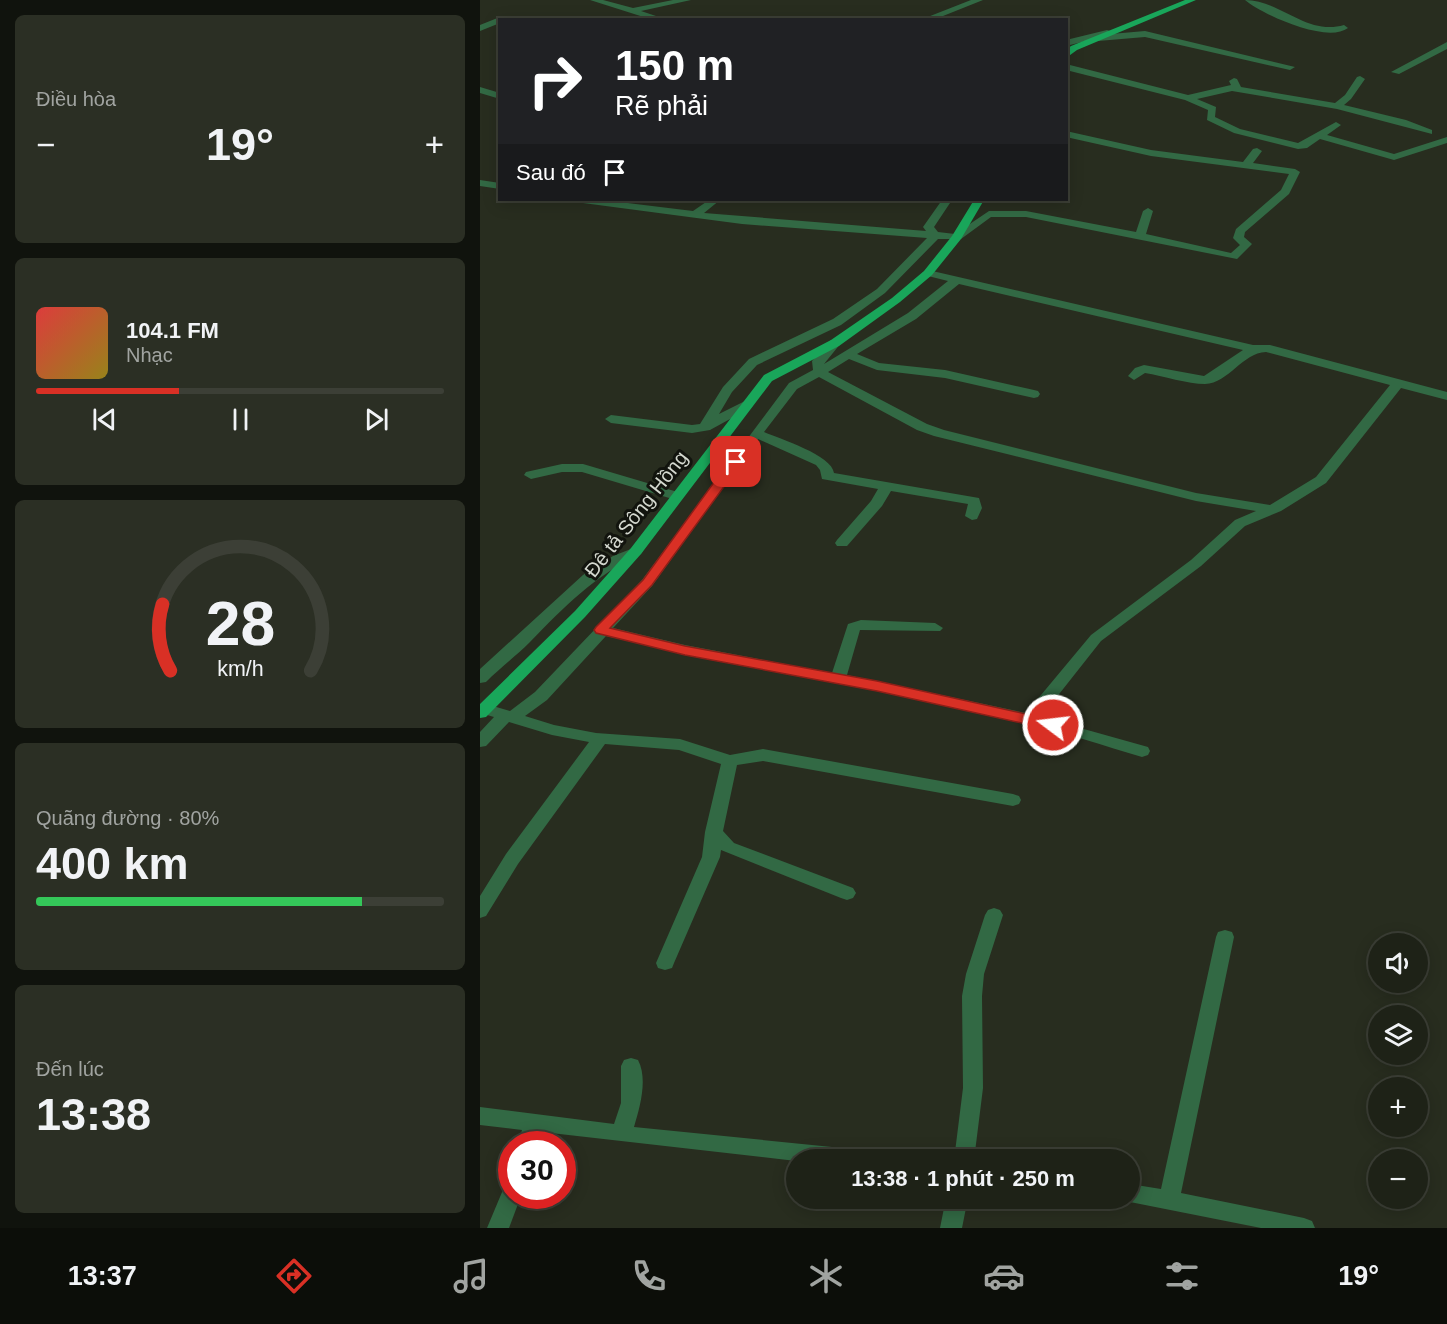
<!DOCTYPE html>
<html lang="vi">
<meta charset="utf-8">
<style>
:root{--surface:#1e2217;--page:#2b2f24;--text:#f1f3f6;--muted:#a1a4a1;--line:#3c3f36;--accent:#d93025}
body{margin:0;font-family:Helvetica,sans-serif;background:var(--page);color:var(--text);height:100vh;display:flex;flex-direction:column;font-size:22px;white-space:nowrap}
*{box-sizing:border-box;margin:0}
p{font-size:20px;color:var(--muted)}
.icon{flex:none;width:33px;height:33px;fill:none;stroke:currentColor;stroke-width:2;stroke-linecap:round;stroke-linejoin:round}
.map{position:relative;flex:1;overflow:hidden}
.details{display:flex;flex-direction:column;gap:15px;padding:15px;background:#10130d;width:480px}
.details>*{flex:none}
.banner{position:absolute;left:18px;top:18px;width:570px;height:183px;border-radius:0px;box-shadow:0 3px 15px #0003,0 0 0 2px var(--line);background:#202124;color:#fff;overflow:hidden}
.controls{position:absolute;left:888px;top:933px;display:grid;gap:12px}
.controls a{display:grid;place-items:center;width:60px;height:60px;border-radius:50%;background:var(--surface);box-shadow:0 3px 15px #0003,0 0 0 2px var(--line);font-size:30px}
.speed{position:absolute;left:18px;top:1131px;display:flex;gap:12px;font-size:30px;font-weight:700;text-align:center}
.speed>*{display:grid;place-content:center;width:78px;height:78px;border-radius:50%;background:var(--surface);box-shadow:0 3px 15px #0003,0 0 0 2px var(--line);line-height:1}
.speed .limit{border:9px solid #d22;background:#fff;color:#111}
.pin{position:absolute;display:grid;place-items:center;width:51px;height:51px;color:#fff;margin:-26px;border-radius:12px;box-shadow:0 3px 9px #0006}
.me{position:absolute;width:66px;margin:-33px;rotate:285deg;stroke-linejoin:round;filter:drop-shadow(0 0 4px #0008)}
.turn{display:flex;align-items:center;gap:21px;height:126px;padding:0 18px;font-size:27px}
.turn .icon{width:78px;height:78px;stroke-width:2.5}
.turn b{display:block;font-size:42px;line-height:51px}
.then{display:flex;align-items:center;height:57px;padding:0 18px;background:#0003;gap:12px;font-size:22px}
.big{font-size:45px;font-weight:800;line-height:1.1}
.details .card{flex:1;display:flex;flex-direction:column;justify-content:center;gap:9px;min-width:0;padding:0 21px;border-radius:9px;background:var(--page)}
.details .dial{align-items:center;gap:0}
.dial svg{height:156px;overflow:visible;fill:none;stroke:var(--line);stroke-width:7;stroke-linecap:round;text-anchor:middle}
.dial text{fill:var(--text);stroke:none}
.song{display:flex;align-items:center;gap:18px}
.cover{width:72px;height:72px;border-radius:9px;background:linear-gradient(135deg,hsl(0 70% 55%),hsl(50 70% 35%))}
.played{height:6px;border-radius:3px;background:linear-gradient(90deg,var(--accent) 35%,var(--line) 35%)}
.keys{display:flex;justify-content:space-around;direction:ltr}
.heat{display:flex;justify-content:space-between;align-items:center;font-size:33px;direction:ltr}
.charge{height:9px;border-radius:4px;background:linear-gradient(90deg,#34c759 80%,var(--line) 0)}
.trip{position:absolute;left:306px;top:1149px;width:354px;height:60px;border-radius:30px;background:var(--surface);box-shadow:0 3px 15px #0003,0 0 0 2px var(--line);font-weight:800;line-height:60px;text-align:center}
.menu{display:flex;height:96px;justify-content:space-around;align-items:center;background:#0c0e09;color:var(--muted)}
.menu .icon{width:42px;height:42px}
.menu .active{color:var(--accent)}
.menu b{font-size:27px;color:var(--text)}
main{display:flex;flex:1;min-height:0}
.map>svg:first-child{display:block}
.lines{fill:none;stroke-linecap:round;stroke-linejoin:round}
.minor{fill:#326944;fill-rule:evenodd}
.major{fill:#19a65a;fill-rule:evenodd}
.route{fill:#d93025;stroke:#8d1f18;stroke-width:1.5}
.labels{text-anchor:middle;stroke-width:6;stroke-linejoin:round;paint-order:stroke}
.street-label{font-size:20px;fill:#d4d8cf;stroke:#12140e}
</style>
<main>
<section class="details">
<div class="card"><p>Điều hòa</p>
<div class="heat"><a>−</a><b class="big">19°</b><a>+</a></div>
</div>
<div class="card">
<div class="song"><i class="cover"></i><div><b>104.1 FM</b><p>Nhạc</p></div></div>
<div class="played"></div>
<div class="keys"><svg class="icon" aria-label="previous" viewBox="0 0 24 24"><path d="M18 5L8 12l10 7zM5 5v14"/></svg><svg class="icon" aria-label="pause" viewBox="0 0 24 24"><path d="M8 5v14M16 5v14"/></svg><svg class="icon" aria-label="next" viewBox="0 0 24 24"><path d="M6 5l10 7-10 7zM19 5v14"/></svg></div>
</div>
<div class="card dial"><svg viewBox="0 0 100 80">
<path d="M14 69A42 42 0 1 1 86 69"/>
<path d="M14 69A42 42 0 0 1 10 35" stroke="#d93025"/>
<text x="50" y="56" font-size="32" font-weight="700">28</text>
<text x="50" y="72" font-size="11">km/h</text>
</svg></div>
<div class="card"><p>Quãng đường · 80%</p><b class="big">400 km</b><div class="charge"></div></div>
<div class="card"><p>Đến lúc</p><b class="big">13:38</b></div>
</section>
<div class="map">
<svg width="967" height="1228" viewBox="0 0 967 1228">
<rect width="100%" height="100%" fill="#282d1f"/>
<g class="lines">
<path class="minor" d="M110,0H123L153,8L193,0H211L161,11L188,20H173Z
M491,0H503L453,20H440Z
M765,0C800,0 827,36 864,25L868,28C847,44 783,15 765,0Z
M20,17L24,20H20V23L0,31V25Z
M627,30L630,31L631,34L665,31L815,67L810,70L665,37L618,41L614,39L586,46V40Z
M967,42V49L919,74L911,72Z
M586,64L708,95L751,85L749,81L754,78L757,79L761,87L855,103L865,95L877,77L880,76L885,79L871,99L864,105L926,120L952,130V134L857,109L752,91L717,99L736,107L735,117L760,129L818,143L856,122L861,125L847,135L914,154L967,137V143L914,160L840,139L827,148L818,149L754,133L727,120L728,110L705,100L586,70Z
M0,87L20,93V99L0,93Z
M586,131L671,150L763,162L773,149L777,148L782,151L773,163L815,169L820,172L809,194L765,232L764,237L772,244L757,259L546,217H511L481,239H458L405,293L361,325L277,365L252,392L239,414L267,400L272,401L273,404L272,407L230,430L212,433L131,423L125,419L131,415L212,425L220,424L243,387L269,359L353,319L397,289L447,238L262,224L103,203L98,200H123L213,211L229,200H240L224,213L446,231L443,227L462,200H472L454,227L458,232L475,234L509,211H546L656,232L663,211L668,208L673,211L666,234L751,253L760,245L753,238L756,229L801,190L809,174L671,156L586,137Z
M0,180L20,183V189L0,186Z
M448,270L773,345H790L967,392V400L921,388L846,483L801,511L765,526L721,566L621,641L561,717L668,747L670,751L668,755L662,757C624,746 587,733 548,724C409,689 266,669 126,636L67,700L45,716L74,725L116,733L200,739L250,755L283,749L533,794L539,796L541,800L539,804L533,806L283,761L257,765L243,831L254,843L373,888L376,893L373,898L367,900L361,898L241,850L240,857L194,963L192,968L185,970L178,968L176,963L222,857L225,832L241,764L199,750L125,744L38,864L6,916L0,918V896L26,854L109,742L72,735L29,722L6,746L0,747V732L14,717L0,713V705L6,704L30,711L55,692L162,580L309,383L333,370L332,361L351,340H359L361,343L344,364L428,313L468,281L444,275L442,273ZM479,284L763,350L724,376L664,365L655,368L648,376L654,380L665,373C683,376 708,384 725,384C749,383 762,353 786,352L910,385L836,477L790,505L716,493L464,430L447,424L348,372L369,359L397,370L465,378L554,398L558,397L560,394L558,391L554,390L465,370L399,363L377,354L436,319ZM339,377L437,430L454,436L716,501L776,511L755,520L711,560L611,635L546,713L367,675L380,630L460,631L463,628L455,623L381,620L368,624L352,673L205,645L133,628L172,586L278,439L336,465L340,470L342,479L398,489L391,501L357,540L355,543L357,546H367L402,506L411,491L488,504L485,516L492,520L497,519L502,508L499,498L354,473C352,455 300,439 284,432L317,389Z
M82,464H103L201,493L203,496L196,500L102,472H82L51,479L44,475L46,472Z
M156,547L161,548L163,551L161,554C114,576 86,605 50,642C36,656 20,668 6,682L0,683V669L103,575L133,556Z
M514,908L520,910L523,915L504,974L502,996L503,1088L494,1160H474L483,1088L482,996L486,974L505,915L508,910Z
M745,930L752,932L754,937L701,1193L824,1218L832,1221L835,1228H781L650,1202L642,1198H650V1184L681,1189L736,937L738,932Z
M151,1058L158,1060C168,1079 160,1107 154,1127L392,1151L399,1154L402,1160L316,1161L62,1132L58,1144H38L42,1130L0,1125V1107L134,1124L141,1103V1066L144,1060Z
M32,1183V1196H41L29,1228H7L25,1185Z
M466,1198H488L482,1228H460Z"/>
<path class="major" d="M705,0H716L597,50L586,58V50L591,46Z
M494,200H504L481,239L452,275L420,302L359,346L292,381L161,554L105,617L6,717L0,718V704L95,611L151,548L284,375L351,340L412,298L444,271L472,236Z"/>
</g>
<path class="route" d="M256,458L262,462L172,585L130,628L205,646L397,681L573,720L578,722L580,725L578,729L573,730L397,691L205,655L116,633L114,630L116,627L163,580L251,459Z"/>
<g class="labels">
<g class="street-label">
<text transform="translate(156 514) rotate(-52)" y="7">Đê tả Sông Hồng</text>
</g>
</g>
</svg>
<div class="controls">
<a><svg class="icon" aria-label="sound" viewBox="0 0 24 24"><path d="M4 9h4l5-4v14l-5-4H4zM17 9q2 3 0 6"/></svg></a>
<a><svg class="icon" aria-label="layers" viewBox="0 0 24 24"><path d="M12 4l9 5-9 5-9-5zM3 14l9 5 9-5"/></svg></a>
<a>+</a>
<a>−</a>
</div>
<div class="speed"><div class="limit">30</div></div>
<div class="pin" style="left:256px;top:462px;background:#d93025"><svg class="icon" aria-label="arrive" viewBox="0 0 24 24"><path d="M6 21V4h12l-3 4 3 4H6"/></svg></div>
<svg class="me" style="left:573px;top:725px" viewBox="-20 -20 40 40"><circle r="17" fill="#d93025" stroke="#fff" stroke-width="3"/><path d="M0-11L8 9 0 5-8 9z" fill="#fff"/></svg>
<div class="trip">13:38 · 1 phút · 250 m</div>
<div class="banner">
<div class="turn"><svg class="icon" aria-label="right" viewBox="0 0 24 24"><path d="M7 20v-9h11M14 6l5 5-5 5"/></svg><div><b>150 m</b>Rẽ phải</div></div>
<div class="then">Sau đó<svg class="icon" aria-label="arrive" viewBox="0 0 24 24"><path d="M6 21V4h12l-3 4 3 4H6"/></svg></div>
</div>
</div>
</main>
<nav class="menu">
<b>13:37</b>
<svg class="icon active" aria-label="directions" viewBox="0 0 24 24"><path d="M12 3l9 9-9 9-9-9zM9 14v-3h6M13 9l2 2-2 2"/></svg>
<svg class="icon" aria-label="music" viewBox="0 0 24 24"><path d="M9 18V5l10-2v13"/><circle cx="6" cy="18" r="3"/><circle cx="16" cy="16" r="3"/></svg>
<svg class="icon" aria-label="phone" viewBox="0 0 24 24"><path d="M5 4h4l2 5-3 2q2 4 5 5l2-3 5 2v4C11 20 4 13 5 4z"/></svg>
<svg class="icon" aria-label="climate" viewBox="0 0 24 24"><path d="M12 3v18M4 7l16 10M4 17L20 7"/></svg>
<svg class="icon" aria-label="car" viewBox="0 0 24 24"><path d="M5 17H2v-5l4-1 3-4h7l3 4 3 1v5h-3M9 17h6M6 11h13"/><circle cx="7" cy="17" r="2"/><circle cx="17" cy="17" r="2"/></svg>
<svg class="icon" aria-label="filters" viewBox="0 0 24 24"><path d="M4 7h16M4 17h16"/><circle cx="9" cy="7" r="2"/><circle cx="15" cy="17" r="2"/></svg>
<b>19°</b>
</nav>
